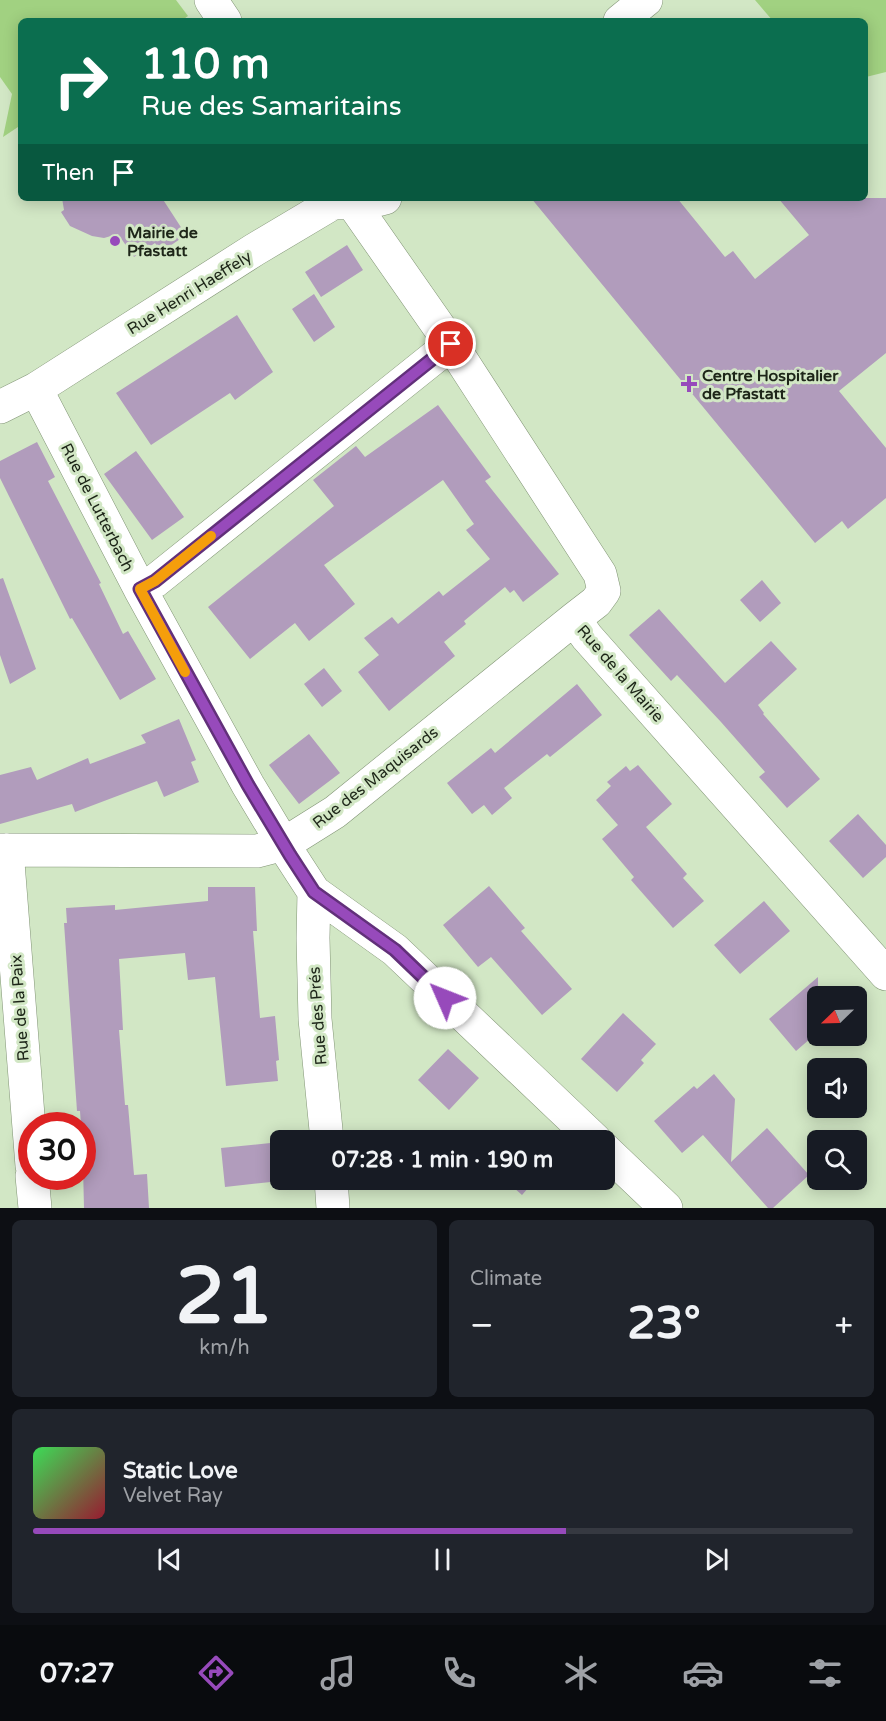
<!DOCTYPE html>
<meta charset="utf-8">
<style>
:root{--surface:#171b24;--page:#20242c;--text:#f1f3f6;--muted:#9ea1a6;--line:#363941;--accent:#974abb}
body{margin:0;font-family:"Varela Round",sans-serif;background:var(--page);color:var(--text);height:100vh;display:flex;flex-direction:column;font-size:22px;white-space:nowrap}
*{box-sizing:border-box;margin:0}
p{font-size:20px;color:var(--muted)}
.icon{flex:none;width:33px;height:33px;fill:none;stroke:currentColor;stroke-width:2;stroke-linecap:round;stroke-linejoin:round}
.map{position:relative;height:1208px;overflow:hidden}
.drawer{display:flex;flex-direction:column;gap:12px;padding:12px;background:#0d0f14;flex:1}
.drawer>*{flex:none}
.hud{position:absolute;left:18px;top:18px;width:850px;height:183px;border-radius:9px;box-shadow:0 3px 15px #0003;background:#0b6e4f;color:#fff;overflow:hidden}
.needle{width:39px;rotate:247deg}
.controls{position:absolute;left:807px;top:986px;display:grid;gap:12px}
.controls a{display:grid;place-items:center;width:60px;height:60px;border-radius:9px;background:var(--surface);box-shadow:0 3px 15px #0003;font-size:30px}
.speed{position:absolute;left:18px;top:1112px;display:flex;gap:12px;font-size:30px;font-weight:700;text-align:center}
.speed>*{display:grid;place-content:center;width:78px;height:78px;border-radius:50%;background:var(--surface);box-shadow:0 3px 15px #0003;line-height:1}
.speed .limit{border:9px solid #d22;background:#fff;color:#111}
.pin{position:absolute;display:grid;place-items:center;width:51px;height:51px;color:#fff;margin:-26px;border:3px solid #fff;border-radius:50%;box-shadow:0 2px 6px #0007}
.me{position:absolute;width:66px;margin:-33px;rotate:314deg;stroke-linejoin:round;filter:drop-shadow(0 0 4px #0008)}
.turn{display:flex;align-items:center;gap:21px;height:126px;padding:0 24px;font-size:27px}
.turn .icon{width:78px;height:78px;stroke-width:2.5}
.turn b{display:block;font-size:42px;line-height:51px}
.then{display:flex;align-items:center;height:57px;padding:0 24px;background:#0003;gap:12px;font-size:22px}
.big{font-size:45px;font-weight:700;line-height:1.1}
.drawer .card{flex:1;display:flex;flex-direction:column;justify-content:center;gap:9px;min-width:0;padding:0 21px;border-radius:9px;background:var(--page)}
.drawer .dial{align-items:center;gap:0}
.dial b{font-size:78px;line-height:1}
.song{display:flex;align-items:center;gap:18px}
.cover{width:72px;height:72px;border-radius:9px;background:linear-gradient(135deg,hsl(130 70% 55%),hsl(350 70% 35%))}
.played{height:6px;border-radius:3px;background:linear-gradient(90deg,var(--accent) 65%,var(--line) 65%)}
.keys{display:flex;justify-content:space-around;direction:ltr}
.heat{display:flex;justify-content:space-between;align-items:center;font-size:33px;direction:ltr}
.drawer .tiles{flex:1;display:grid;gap:12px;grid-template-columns:1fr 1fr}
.card:last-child{grid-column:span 2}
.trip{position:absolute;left:270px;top:1130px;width:345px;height:60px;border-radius:9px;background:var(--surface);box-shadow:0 3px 15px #0003;font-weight:700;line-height:60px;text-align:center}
.tabs{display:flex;height:96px;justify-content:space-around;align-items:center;background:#090b0e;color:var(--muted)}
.tabs .icon{width:42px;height:42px}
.tabs .active{color:var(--accent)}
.tabs b{font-size:27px;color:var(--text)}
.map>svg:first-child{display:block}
.green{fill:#a1d181}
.building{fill:#b19cbc}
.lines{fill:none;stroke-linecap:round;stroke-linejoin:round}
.minor-casing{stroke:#819475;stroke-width:34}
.minor{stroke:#fff;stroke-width:33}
.route-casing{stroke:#62307a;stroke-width:15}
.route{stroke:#974abb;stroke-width:10}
.slow{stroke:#f59e0b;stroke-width:10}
.poi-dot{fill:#974abb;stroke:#d2e7c5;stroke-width:2}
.labels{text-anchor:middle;stroke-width:6;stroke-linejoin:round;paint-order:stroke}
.poi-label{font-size:16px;font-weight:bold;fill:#1d2518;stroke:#d2e7c5;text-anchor:start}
.street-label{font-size:16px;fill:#1d2518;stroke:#d2e7c5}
</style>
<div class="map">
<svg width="886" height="1208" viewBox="0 0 886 1208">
<rect width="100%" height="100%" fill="#d2e7c5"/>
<path class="green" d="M0,0H176L188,16L181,21H21V125L3,137L12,94L0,77Z
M755,0H886V72L866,77V21H773Z"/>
<path class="building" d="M62,198H162L186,235L161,252L155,243L134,257L118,234L104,238L92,236L70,226L61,212L64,210Z
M531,198H677L725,257L733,251L755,279L809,235L778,198H886V353L839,391L886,448V498L848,529L842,521L815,543Z
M347,245L363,270L321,297L305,272Z
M314,294L335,327L314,342L292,309Z
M237,315L273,372L235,400L230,393L151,445L116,393Z
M438,405L491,477L485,481L559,574L523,602L514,590L510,593L505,587L464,621L466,624L444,642L455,656L389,711L358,672L379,655L364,638L392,617L398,624L439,591L443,596L490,559L466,530L474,524L443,480L324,565L355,604L309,641L295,623L250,659L208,607L334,506L313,480L356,446L365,457Z
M37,442L55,477L48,481L101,583L99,584L123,634L128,631L156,679L120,700L72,618L70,619L0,478V461Z
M136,451L184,517L152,540L104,474Z
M3,578L36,669L10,684L0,655V579Z
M762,580L781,603L760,622L740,600Z
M659,609L725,683L771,641L797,669L758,705L764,713L763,714L820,779L787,808L759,777L765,772L721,722L677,675L671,681L629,635Z
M324,668L342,691L322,707L304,684Z
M577,684L602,715L550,757L547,754L504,788L512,798L492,815L484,805L472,814L447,783L491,748L495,753Z
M179,719L196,760L191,762L199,782L164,797L157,781L75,812L72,804L0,824V775L31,767L37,780L88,758L90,764L146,743L141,735Z
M309,734L340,773L299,804L269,765Z
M638,765L672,804L646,827L687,874L683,878L704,901L673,928L631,880L634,877L602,839L618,825L596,800L611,786L607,782L626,766L630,771Z
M858,814L886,845V857L863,878L829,841Z
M489,886L525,928L521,931L572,989L542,1015L491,957L478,967L443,925Z
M208,887H255L257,931H253L260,1018L275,1016L279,1060L276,1061L278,1081L226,1086L215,977L188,980L185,953L119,959L123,1030H119L125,1105H128L134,1175L147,1174L149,1208H84L82,1125H81L80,1111H77L64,923H67L66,908L115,905V910L208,901Z
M764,901L790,931L740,974L714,945Z
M818,977V1032L796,1051L769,1019Z
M623,1013L656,1044L641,1060L644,1063L617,1092L581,1059Z
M448,1049L479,1078L449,1110L418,1080Z
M714,1074L735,1099L731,1162L767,1128L809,1175L773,1208H768L703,1135L682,1153L654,1121L694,1086L697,1089Z
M280,1142V1181L225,1187L221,1148Z
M504,1179H536L522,1195Z"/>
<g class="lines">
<g class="minor-casing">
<path id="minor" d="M211,0L225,21
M620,21L646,0
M349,198L451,344L600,574L604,591L596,602L574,619L587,637L886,974
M36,389L140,589L248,785L290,855L314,892L395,950L595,1140
M0,407L36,389L254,250L333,203L373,201L385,198
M140,589L155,581L451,344
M0,850L257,851L284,844L335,812L574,619
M7,850L32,1166
M314,892L313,938L315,1019L327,1140
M604,1149L666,1208
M32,1176L35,1208
M331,1179L333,1208"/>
</g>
<use href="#minor" class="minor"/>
</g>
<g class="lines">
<g class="route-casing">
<path id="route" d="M445,998L395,950L314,892L290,855L248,785L140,589L155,581L451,344"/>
</g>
<use href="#route" class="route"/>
<path class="slow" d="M185,672L140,589L155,581L211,536"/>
</g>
<g class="poi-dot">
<circle cx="115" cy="241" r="6"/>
<path d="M686 375h6v6h6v6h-6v6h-6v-6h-6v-6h6z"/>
</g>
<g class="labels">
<g class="poi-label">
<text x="127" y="238">Mairie de<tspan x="127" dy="18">Pfastatt</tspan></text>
<text x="702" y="381">Centre Hospitalier<tspan x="702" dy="18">de Pfastatt</tspan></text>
</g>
<g class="street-label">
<text transform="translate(189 292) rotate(-32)" y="6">Rue Henri Haeffely</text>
<text transform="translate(98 507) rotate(63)" y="6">Rue de Lutterbach</text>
<text transform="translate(621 673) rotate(49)" y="6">Rue de la Mairie</text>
<text transform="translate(375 777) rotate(-38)" y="6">Rue des Maquisards</text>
<text transform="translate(19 1008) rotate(-94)" y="6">Rue de la Paix</text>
<text transform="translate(317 1016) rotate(-94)" y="6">Rue des Prés</text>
</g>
</g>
</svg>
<div class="controls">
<a><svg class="needle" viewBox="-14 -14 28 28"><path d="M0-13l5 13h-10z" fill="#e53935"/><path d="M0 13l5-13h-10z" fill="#9ea1a6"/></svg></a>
<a><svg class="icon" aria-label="sound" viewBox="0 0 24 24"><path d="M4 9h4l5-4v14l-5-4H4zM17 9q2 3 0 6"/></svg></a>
<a><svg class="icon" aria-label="search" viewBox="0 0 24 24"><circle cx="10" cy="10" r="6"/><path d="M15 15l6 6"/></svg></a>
</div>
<div class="speed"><div class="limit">30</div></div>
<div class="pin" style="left:451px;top:344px;background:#d93025"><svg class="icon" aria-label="arrive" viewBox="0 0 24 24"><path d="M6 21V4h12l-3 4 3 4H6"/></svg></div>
<svg class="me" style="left:445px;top:998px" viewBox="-20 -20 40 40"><circle r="19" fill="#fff"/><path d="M0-13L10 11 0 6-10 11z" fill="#974abb"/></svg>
<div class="trip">07:28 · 1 min · 190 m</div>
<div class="hud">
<div class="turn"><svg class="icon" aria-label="right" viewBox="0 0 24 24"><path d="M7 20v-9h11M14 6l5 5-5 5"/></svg><div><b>110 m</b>Rue des Samaritains</div></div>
<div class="then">Then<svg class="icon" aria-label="arrive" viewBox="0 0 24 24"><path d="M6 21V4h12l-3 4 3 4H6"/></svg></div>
</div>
</div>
<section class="drawer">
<div class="tiles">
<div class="card dial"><b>21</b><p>km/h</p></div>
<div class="card"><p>Climate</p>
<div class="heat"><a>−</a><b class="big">23°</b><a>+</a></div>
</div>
<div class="card">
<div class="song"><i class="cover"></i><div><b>Static Love</b><p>Velvet Ray</p></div></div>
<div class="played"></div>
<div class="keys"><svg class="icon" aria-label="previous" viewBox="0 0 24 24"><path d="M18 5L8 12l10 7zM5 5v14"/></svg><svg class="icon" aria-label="pause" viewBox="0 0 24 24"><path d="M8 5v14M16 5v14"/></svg><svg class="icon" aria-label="next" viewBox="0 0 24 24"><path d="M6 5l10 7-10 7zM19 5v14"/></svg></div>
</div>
</div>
</section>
<nav class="tabs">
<b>07:27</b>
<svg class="icon active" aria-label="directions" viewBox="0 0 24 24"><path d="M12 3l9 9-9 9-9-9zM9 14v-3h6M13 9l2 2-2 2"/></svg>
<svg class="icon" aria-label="music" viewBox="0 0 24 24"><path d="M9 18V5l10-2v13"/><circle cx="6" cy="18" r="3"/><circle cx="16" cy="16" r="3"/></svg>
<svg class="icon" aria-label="phone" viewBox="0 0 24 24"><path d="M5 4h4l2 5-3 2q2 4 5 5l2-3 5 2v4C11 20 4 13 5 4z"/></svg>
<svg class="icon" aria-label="climate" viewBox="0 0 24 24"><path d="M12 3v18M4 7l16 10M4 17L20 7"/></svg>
<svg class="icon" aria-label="car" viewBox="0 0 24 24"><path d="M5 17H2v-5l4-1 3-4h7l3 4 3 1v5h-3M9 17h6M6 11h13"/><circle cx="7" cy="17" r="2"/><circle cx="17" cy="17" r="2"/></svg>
<svg class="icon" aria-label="filters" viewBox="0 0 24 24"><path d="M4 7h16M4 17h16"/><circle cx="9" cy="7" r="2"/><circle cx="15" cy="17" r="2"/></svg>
</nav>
